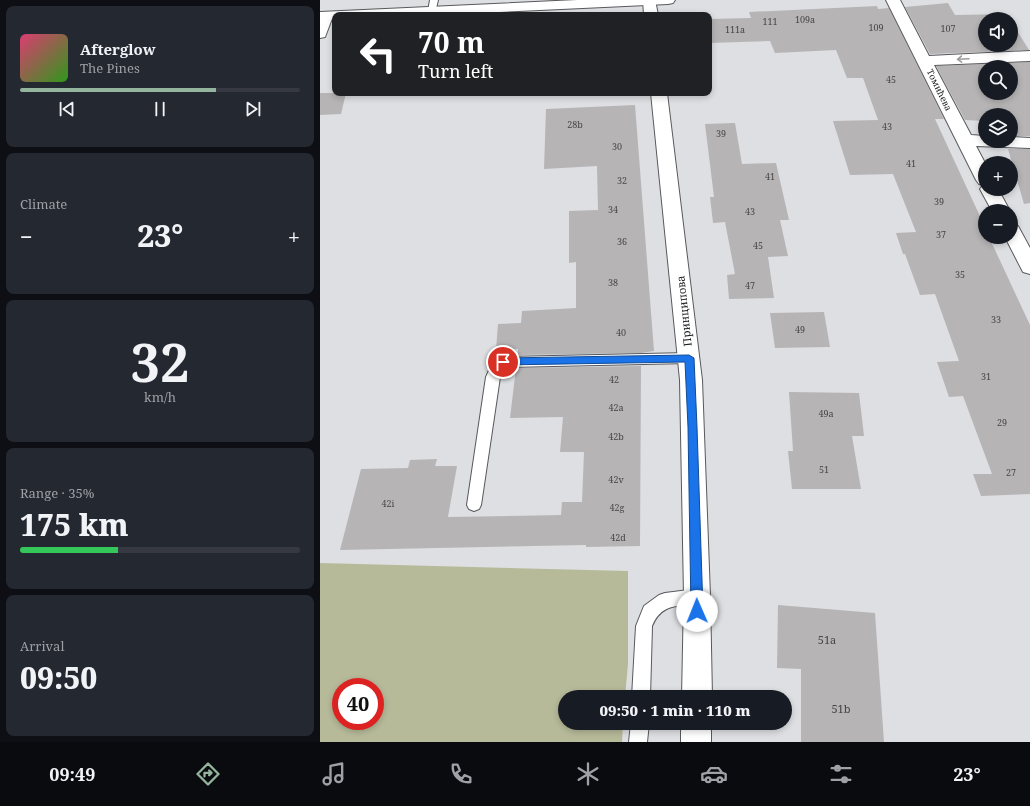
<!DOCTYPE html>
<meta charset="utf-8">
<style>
:root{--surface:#171b24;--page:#242831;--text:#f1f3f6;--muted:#9ea1a6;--line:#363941;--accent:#95b49e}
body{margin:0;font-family:"Noto Serif",serif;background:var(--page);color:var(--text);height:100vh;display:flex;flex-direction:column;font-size:15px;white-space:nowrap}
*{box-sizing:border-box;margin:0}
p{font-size:13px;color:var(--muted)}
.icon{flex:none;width:22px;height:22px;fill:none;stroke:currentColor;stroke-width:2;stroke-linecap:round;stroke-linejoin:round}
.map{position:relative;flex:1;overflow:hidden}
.details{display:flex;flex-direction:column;gap:6px;padding:6px;background:#0d0f14;width:320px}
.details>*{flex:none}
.top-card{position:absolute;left:12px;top:12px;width:380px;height:84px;border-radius:8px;box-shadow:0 2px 6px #0003;background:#202124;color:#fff;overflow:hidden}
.tools{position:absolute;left:658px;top:12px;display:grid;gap:8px}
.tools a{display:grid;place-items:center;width:40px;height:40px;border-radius:50%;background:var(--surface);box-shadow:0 2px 6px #0003;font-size:20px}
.speed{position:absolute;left:12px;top:678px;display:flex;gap:8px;font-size:20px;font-weight:700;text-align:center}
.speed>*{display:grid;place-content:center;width:52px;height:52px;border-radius:50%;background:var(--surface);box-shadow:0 2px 6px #0003;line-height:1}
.speed .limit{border:6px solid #d22;background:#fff;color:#111}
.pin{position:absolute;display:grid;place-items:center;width:34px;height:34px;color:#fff;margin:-17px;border:2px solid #fff;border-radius:50%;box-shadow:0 1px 4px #0007}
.me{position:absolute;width:44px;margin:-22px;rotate:359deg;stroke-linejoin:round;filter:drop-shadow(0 0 3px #0008)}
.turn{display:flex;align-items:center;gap:14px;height:84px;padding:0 20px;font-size:18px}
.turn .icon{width:52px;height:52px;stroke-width:2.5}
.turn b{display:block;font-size:28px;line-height:34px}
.big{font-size:30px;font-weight:800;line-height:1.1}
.details .card{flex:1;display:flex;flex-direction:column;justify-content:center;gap:6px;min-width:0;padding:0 14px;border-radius:8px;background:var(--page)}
.details .dial{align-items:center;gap:0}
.dial b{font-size:52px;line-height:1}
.song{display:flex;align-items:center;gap:12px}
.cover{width:48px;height:48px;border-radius:6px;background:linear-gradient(135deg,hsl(340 70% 55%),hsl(110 70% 35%))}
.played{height:4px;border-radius:2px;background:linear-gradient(90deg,var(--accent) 70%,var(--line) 70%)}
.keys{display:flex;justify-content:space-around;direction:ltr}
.heat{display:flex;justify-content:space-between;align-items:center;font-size:22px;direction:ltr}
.charge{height:6px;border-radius:3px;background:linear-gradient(90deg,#34c759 35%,var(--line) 0)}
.trip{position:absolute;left:238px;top:690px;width:234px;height:40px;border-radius:20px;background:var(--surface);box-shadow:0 2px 6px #0003;font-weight:800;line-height:40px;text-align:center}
.tab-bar{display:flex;height:64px;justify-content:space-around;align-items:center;background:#090b0e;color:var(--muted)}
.tab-bar .icon{width:28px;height:28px}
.tab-bar .on{color:var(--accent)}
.tab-bar b{font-size:18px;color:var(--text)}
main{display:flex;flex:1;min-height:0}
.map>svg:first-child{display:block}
.green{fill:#b6ba99;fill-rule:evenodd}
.building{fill:#b7b4b5;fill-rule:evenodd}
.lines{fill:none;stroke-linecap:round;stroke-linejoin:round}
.service-casing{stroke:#58595c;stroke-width:2}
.minor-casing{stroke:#58595c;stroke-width:2}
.tertiary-casing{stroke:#58595c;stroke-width:2}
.secondary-casing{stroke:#58595c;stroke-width:2}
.service{fill:#fff;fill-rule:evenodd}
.minor{fill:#fff;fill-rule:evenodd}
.tertiary{fill:#fff;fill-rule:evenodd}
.secondary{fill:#fff;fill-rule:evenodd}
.oneway{stroke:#9b9c9c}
.route{fill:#1a73e8;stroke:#114b97}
.labels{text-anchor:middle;stroke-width:3;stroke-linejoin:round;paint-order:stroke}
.number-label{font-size:9px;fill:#464648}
.far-street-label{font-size:9px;fill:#212223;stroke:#fff}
.street-label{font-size:11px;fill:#212223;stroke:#fff}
.near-number-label{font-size:11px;fill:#464648}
</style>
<main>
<section class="details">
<div class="card">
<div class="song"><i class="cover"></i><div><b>Afterglow</b><p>The Pines</p></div></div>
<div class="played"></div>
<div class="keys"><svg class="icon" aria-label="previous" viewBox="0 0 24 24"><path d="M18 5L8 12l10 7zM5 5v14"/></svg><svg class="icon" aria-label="pause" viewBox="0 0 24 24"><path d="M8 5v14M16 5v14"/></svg><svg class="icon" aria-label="next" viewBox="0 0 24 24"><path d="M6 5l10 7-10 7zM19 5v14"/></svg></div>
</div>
<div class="card"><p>Climate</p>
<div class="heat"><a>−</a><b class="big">23°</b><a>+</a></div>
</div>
<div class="card dial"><b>32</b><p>km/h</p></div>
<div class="card"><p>Range · 35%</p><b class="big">175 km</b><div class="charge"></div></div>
<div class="card"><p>Arrival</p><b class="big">09:50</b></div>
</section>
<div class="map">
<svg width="710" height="742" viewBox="0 0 710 742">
<rect width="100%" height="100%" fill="#dddfe2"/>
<path class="green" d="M0,563L308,571V664L305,697H245V723H303L302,742H0ZM21,687H55V721H21Z"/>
<path class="building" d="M628,3L635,15L687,14L690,19H665V45H691V21L709,50L610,54L585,7Z
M557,6L558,9L569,8L624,119H615L665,227V237H669L710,325V494L661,496L653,474H672L643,396L629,397L617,362L639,361L615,294L600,295L585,254H583L576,233L596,232L573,174L530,175L513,121L558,120L543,78H527L516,50L455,53L450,41L389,43V19L431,18L429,12Z
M710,62V136H691V115H665V121L645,120L616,66ZM665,67H691V93H665Z
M0,93H26L21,114L0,115Z
M315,105L334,351L321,353L198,355V349L176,350L178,324L201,323L202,311L256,308V262L249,263V211L278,210L277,166L224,169L226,109Z
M415,123L422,164L456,163L469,220H460L468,256L448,257L454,298L409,299L407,275L415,274L405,222L393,223L390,197H394L385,124Z
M688,149H710V203L704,204Z
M504,312L510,347L455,348L450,313Z
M321,366L320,546L266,547V545L20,550L41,469L88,468L90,460L117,459L115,466H137L128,517L241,515L242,502H262L264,452H240L243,417L190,418L196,368Z
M469,392L539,393L544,436H532L541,489H472L468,451H473Z
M458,605L555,613L564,742H481V669L457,668Z"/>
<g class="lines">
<g class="service-casing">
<path id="service" d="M110,0H118L115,13H109L108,11Z
M369,353L374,355L375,358L374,361L369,363L186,367L182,370L180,377L161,505L159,509L154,511L149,509L147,505L166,377C170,368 173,360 183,357Z
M377,589L383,591L385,596L383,601C361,609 343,600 332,626L330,697H312L316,626L324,606L339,595L345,593Z
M311,723H329L327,742H309Z"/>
</g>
<g class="minor-casing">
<path id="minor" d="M566,0H580L609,56L710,51V61L614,65L651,135L665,136V141H691V137L710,138V148L656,146L665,163V189H678L690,211H672L660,189L663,185L659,184L656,180Z
M6,12L11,13L13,16L5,37L0,38V14Z
M691,224L698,226L710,248V274L703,272L685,237H691Z"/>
</g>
<g class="tertiary-casing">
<path id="tertiary" d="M323,0H335L338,15H324Z
M331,93H347L382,380L390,596L392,697H362L364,596L360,380Z
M361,723H391V742H361Z"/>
</g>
<g class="secondary-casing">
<path id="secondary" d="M257,0H355L353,3L348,4L116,15H15V19L0,20V12Z"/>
</g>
<use href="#service" class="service"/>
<use href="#minor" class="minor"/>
<use href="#tertiary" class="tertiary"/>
<use href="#secondary" class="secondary"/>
</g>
<defs><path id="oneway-shaft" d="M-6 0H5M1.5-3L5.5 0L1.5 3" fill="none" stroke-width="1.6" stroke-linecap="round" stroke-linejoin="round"/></defs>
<use class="oneway" href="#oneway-shaft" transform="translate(643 59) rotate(177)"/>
<path class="route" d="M369,355L374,358L377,427L383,611L381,614L377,616L373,614L371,611L368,427L365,362L183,365L178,362L183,358Z"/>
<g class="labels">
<g class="number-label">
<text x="485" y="23">109a</text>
<text x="450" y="25">111</text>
<text x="556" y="31">109</text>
<text x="628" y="32">107</text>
<text x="415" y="33">111a</text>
<text x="571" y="83">45</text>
<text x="255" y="128">28b</text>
<text x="567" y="130">43</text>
<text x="401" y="137">39</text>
<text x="297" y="150">30</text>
<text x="591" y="167">41</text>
<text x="450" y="180">41</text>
<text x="302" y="184">32</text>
<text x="619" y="205">39</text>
<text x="293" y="213">34</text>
<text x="430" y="215">43</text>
<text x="621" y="238">37</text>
<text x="302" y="245">36</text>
<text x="438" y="249">45</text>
<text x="640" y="278">35</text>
<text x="293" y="286">38</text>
<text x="430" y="289">47</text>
<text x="676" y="323">33</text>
<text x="480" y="333">49</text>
<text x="301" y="336">40</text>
<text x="666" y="380">31</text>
<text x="294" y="383">42</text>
<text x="296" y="411">42a</text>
<text x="506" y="417">49a</text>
<text x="682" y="426">29</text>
<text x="296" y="440">42b</text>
<text x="504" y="473">51</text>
<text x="691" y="476">27</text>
<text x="296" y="483">42v</text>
<text x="68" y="507">42i</text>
<text x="297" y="511">42g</text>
<text x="298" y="541">42d</text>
</g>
<g class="far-street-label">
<text transform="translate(619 90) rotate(64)" y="3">Томићева</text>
</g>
<g class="street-label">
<text transform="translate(364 311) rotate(-96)" y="4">Принципова</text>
</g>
<g class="near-number-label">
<text x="507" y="644">51a</text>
<text x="521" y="713">51b</text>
</g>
</g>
</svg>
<div class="tools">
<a><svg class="icon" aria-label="sound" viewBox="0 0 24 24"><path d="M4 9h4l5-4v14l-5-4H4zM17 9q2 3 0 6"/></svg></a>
<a><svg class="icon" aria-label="search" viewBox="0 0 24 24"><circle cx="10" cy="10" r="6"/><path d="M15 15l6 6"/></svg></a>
<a><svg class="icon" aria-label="layers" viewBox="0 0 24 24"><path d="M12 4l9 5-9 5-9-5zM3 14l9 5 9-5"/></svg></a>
<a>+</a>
<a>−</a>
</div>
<div class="speed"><div class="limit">40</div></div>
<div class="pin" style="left:183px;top:362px;background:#d93025"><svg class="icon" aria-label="arrive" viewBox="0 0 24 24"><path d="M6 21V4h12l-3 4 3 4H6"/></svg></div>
<svg class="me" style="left:377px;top:611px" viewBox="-20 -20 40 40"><circle r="19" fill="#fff"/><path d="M0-13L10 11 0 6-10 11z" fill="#1a73e8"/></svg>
<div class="trip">09:50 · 1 min · 110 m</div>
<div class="top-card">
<div class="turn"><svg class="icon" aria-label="left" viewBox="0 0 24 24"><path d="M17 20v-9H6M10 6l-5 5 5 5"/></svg><div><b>70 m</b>Turn left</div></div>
</div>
</div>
</main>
<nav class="tab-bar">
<b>09:49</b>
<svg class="icon on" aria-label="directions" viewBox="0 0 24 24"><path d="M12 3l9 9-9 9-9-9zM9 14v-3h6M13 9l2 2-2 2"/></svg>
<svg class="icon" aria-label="music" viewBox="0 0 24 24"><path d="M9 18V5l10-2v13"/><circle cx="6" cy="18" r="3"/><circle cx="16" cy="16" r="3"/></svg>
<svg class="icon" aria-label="phone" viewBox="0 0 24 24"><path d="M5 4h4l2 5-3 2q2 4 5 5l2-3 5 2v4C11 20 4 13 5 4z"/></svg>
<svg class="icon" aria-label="climate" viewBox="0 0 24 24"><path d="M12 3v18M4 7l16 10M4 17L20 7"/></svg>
<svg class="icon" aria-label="car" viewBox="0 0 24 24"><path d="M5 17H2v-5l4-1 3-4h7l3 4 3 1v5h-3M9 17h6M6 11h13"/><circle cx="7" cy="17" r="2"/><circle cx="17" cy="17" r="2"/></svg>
<svg class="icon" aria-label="filters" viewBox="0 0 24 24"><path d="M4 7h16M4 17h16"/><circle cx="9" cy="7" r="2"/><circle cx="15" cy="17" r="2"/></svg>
<b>23°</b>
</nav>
